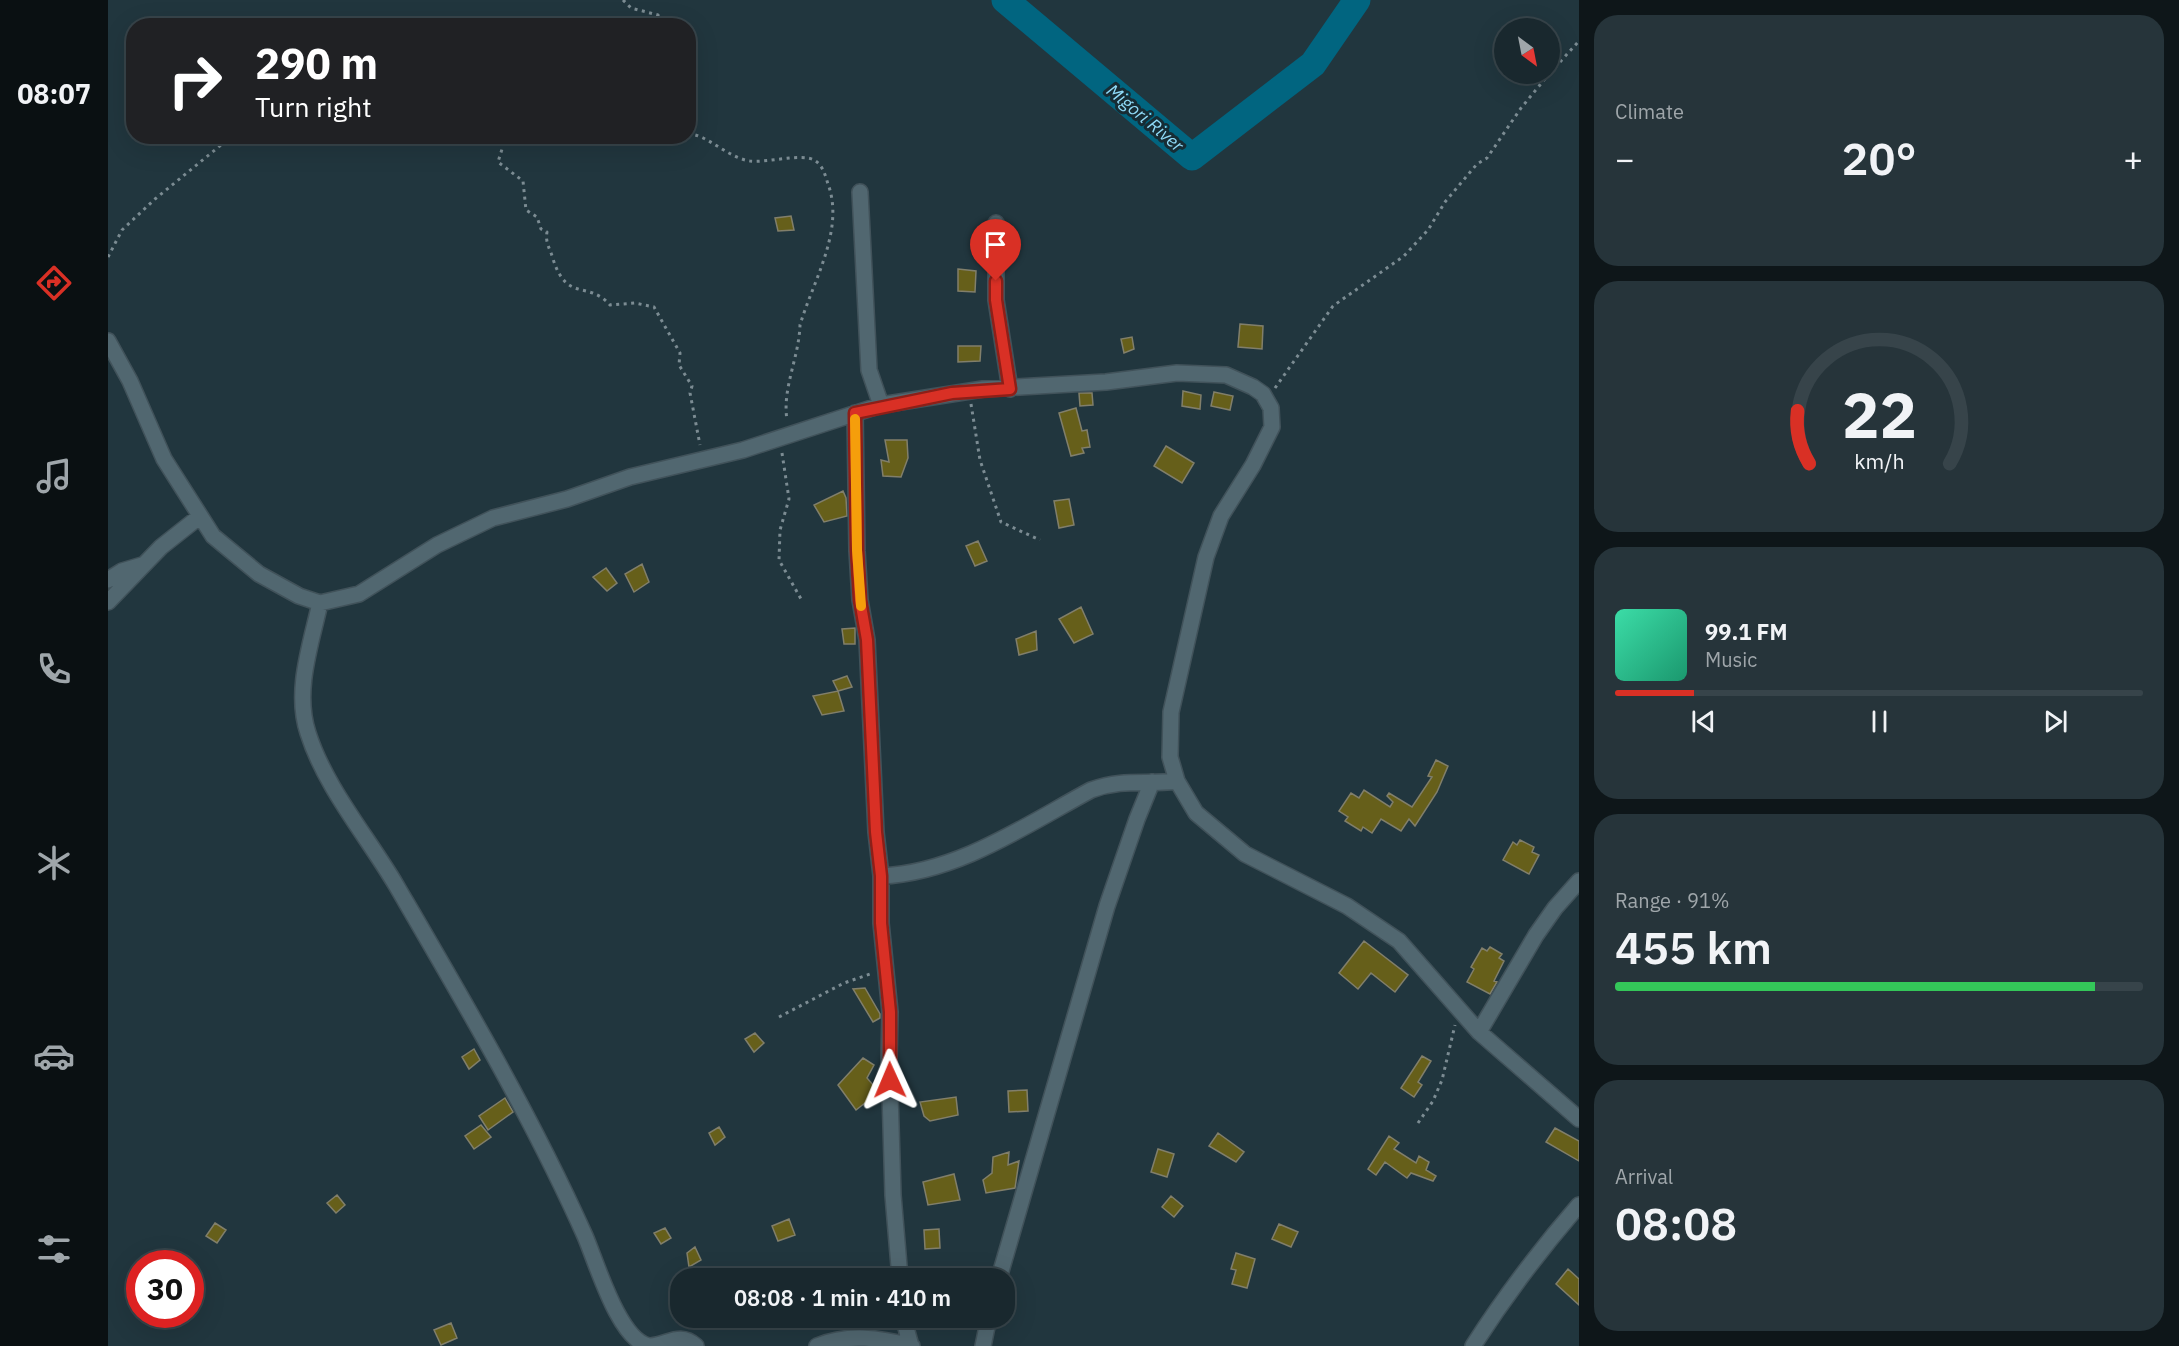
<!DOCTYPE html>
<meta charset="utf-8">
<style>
:root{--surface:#19282e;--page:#26343a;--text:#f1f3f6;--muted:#9fa6aa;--line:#37444a;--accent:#d93025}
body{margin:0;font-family:"IBM Plex Sans",sans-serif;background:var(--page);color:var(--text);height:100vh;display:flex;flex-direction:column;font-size:22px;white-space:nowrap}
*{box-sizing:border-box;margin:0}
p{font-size:20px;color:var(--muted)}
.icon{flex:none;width:33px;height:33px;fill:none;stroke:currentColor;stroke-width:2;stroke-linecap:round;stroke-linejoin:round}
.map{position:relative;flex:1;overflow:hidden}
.sheet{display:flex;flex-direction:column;gap:15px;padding:15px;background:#0e1619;width:600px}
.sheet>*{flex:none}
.hud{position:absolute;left:18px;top:18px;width:570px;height:126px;border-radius:24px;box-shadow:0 6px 24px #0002,0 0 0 2px var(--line);background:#202124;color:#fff;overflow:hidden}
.needle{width:39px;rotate:148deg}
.tools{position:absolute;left:1386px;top:18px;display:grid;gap:12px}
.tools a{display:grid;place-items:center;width:66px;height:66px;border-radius:50%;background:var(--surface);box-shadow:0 6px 24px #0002,0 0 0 2px var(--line);font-size:30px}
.speed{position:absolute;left:18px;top:1250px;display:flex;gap:12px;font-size:30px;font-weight:700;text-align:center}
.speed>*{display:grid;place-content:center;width:78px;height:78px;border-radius:50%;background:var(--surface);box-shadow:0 6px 24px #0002,0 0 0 2px var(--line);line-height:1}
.speed .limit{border:9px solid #d22;background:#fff;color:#111}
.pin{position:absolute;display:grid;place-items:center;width:51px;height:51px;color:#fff;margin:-62px -26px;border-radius:50% 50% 50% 0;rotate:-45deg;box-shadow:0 0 6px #0007}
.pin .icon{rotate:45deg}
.me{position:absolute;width:66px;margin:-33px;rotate:359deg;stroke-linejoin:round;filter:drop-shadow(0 0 4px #0008)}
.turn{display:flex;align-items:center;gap:21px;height:126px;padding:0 30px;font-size:27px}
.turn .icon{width:78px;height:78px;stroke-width:2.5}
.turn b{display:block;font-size:42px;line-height:51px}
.big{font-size:45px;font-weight:600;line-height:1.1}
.sheet .widget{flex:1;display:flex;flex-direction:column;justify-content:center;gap:9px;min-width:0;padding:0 21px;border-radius:24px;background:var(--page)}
.sheet .dial{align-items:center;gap:0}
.dial svg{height:156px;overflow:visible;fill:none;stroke:var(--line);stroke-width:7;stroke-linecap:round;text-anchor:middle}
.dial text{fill:var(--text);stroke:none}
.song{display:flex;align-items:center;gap:18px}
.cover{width:72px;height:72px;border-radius:9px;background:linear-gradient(135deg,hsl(160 70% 55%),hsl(160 70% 35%))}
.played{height:6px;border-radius:3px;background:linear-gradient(90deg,var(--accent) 15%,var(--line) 15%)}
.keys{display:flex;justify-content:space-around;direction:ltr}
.heat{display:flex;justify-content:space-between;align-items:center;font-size:33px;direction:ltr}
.charge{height:9px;border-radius:4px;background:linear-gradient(90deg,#34c759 91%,var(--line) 0)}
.trip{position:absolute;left:562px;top:1268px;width:345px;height:60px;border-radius:24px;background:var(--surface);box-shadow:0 6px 24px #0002,0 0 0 2px var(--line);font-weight:600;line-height:60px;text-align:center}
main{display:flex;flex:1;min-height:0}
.dock{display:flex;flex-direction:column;width:108px;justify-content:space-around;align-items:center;background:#0a1012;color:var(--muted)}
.dock .icon{width:42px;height:42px}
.dock .current{color:var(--accent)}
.dock b{font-size:27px;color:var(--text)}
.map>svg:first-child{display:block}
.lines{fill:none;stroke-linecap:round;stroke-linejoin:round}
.river{stroke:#016580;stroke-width:27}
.building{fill:#665f1a;stroke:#817f6b;stroke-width:1.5}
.minor-casing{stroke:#41525a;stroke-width:18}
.path{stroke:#7c8c93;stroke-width:3;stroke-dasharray:3 4.5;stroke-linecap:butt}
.minor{stroke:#516770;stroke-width:15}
.route-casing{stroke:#8d1f18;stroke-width:15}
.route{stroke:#d93025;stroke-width:10}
.slow{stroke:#f59e0b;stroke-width:10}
.labels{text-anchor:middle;stroke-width:6;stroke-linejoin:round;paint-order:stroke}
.water-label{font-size:18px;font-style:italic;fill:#8fdaf7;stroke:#172c34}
</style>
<main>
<nav class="dock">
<b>08:07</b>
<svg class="icon current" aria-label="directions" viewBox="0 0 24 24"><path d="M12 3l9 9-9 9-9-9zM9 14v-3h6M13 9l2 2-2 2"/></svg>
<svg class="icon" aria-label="music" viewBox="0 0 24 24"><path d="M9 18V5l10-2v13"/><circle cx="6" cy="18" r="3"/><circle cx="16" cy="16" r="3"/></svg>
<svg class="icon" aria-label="phone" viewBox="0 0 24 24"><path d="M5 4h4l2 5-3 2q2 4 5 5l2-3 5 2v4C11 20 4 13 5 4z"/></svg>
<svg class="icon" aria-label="climate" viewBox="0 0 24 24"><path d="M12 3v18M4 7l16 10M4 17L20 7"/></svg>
<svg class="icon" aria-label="car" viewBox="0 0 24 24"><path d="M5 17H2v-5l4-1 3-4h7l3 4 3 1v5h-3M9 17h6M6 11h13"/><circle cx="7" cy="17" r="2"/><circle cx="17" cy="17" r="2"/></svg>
<svg class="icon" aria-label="filters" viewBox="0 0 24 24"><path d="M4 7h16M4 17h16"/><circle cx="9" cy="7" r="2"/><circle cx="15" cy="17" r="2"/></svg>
</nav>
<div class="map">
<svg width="1471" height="1346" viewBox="0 0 1471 1346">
<rect width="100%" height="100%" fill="#21363e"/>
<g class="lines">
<path class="river" d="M897,0L1084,157L1205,64L1249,0"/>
</g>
<path class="building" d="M683,216L686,230L670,231L667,218Z
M850,269L868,271L867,292L850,291Z
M1132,324L1155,326L1154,349L1130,347Z
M1024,337L1026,349L1016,353L1013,339Z
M850,346H873L872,361L850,362Z
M1075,391L1093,395L1092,409L1074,406Z
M1106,392L1125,396L1122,410L1103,406Z
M971,393H984L985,405L972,406Z
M968,408L974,431L979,430L982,447L974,448L976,453L963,456L951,413Z
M777,440H799L800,458L793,477L775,476L773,460L781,462Z
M1058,446L1086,463L1074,483L1046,466Z
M735,491L738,498L739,516L716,522L706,505Z
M961,499L966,525L951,528L946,501Z
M870,541L879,561L867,566L858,546Z
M534,564L541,582L526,592L517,574Z
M498,568L509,583L499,591L485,577Z
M973,607L985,634L966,643L951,619Z
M747,628V644H736L734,629Z
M928,631L929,650L911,655L908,639Z
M739,676L744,687L730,691L725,681Z
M730,691L736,711L714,715L705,696Z
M1328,760L1340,766L1329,792L1307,826L1301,819L1293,831L1273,819L1264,833L1255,827L1253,831L1237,821L1240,817L1231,811L1243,793L1251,798L1256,790L1282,807L1285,802L1279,796L1281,793L1304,807L1324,777L1320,776Z
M1412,840L1426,847L1424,852L1431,855L1421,874L1395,860L1405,842L1409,845Z
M1256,941L1300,975L1287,992L1263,973L1250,989L1231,973Z
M1382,947L1394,954L1391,958L1396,961L1386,981L1389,982L1382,994L1359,982L1366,969L1363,967L1374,948L1379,951Z
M757,988L772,1014V1018L765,1022L745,989Z
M647,1033L656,1043L646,1052L637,1039Z
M366,1049L372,1060L361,1069L354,1057Z
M1314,1056L1323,1061L1310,1082L1314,1085L1306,1097L1293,1088Z
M755,1058L766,1065L759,1078L771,1092L748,1110L730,1085Z
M919,1090L920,1111L901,1112L900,1091Z
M848,1097L850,1115L822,1121L816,1116L812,1102Z
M397,1098L405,1112L380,1130L371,1116Z
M373,1125L383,1137L366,1149L357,1136Z
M611,1127L617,1137L607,1145L601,1133Z
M1447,1128L1471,1141V1161L1438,1142Z
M1110,1133L1136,1152L1128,1162L1101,1146Z
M1281,1136L1291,1143L1286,1149L1308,1163L1311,1156L1321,1162L1318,1170L1328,1176L1325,1181L1303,1173L1299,1178L1277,1162L1268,1175L1260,1169Z
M1050,1149L1066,1154L1059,1177L1043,1172Z
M901,1152L900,1165L911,1161L907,1188L878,1193L875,1180L884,1173L885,1157Z
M846,1174L852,1200L820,1205L815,1182Z
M229,1195L237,1205L228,1213L219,1203Z
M1063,1196L1075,1206L1066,1217L1054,1207Z
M681,1219L687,1235L670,1241L664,1226Z
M107,1223L118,1230L109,1243L98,1236Z
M1171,1224L1190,1232L1183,1247L1164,1239Z
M557,1228L563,1238L553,1244L546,1233Z
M831,1229L832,1248L817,1249L816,1230Z
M587,1247L593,1260L581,1267L579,1253Z
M1128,1253L1147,1259L1139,1288L1124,1284L1128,1270L1123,1269Z
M1460,1269L1471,1279V1305L1448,1284Z
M343,1323L349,1338L333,1345L326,1330Z"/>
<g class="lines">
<g class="minor-casing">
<path id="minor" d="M752,192L761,370L773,405
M888,223V300L902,389
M0,341L22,381L56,459L105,536L151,574L191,596L212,603L251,594L329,545L385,518L459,499L522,477L635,450L773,405L875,389L998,382L1069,373L1118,375L1145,387L1155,394L1163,408L1164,427L1145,465L1113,516L1098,557L1063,712L1062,757L1069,781L1088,813L1137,854L1239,906L1291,941L1371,1032L1471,1119
M747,413L749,551L752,600L759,640L768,832L773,876V923L782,1012L781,1058L785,1195L792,1278
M0,580L14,571L34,565
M0,602L53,547L91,517
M212,603C203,644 186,691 200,733C217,787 259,836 288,885C355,1000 423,1115 477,1236C489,1264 511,1340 541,1346
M773,876C849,873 918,825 983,790C1017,778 1036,785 1069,781
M1371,1032L1428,935L1447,908L1471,881
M891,1278L999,906L1029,819L1044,782
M795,1317L803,1346
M543,1346C561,1344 572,1332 588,1346
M709,1346C741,1333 772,1338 804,1346
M875,1346L881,1317
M1365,1346C1397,1296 1432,1250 1471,1205"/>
</g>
<path class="path" d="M515,0L523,8L550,15L556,26
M1442,73L1471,41
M580,134C597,133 620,158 642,161C660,163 693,153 706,160C715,165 717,175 720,184C737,230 705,281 692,325C691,358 674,388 679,420
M390,136L395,146L390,162L415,181L418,210L429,217L433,229L439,232C437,243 442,248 445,259C459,303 480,280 502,305L527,303L546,307L572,353L571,365L584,386L582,393L592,445
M0,257L14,230L47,199L124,136
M1167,388L1225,306L1296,256L1320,230L1337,202L1369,164L1379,158L1413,108L1441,74
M863,404L872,460L893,522L932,540
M674,453L681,499L672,530L671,560L693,599
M671,1017L736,983L765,973
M1310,1123L1325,1101L1334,1080L1347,1025"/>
<use href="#minor" class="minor"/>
</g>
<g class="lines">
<g class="route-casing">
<path id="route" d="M782,1080V1012L773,923V876L768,832L759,640L752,600L749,550L747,413L844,393L902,389L888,300V281"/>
</g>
<use href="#route" class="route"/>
<path class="slow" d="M747,419L749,550L753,606"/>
</g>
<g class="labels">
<g class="water-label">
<text transform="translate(1037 118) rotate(40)" y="6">Migori River</text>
</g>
</g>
</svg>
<div class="tools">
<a><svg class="needle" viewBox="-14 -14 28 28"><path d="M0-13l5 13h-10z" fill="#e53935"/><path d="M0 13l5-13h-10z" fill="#9fa6aa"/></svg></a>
</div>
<div class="speed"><div class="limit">30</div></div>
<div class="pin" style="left:888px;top:281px;background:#d93025"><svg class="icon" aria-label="arrive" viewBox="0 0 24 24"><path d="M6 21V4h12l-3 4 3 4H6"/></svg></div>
<svg class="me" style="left:782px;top:1080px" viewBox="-20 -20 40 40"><path d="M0-17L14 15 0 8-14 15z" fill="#d93025" stroke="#fff" stroke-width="4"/></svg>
<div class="trip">08:08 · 1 min · 410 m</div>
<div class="hud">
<div class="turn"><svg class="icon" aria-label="right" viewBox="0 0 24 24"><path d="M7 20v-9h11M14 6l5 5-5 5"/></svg><div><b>290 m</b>Turn right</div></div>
</div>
</div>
<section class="sheet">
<div class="widget"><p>Climate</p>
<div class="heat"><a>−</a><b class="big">20°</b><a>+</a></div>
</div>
<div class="widget dial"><svg viewBox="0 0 100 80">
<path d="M14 69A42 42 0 1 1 86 69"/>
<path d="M14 69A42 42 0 0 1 8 42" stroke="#d93025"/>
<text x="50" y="56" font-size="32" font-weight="700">22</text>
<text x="50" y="72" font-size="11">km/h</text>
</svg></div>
<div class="widget">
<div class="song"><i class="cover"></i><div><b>99.1 FM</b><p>Music</p></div></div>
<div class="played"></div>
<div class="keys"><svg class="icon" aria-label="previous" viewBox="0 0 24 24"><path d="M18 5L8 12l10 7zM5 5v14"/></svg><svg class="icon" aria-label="pause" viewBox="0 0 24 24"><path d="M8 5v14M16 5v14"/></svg><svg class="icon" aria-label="next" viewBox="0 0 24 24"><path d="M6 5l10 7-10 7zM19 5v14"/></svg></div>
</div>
<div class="widget"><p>Range · 91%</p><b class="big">455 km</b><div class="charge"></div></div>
<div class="widget"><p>Arrival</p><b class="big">08:08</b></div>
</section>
</main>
